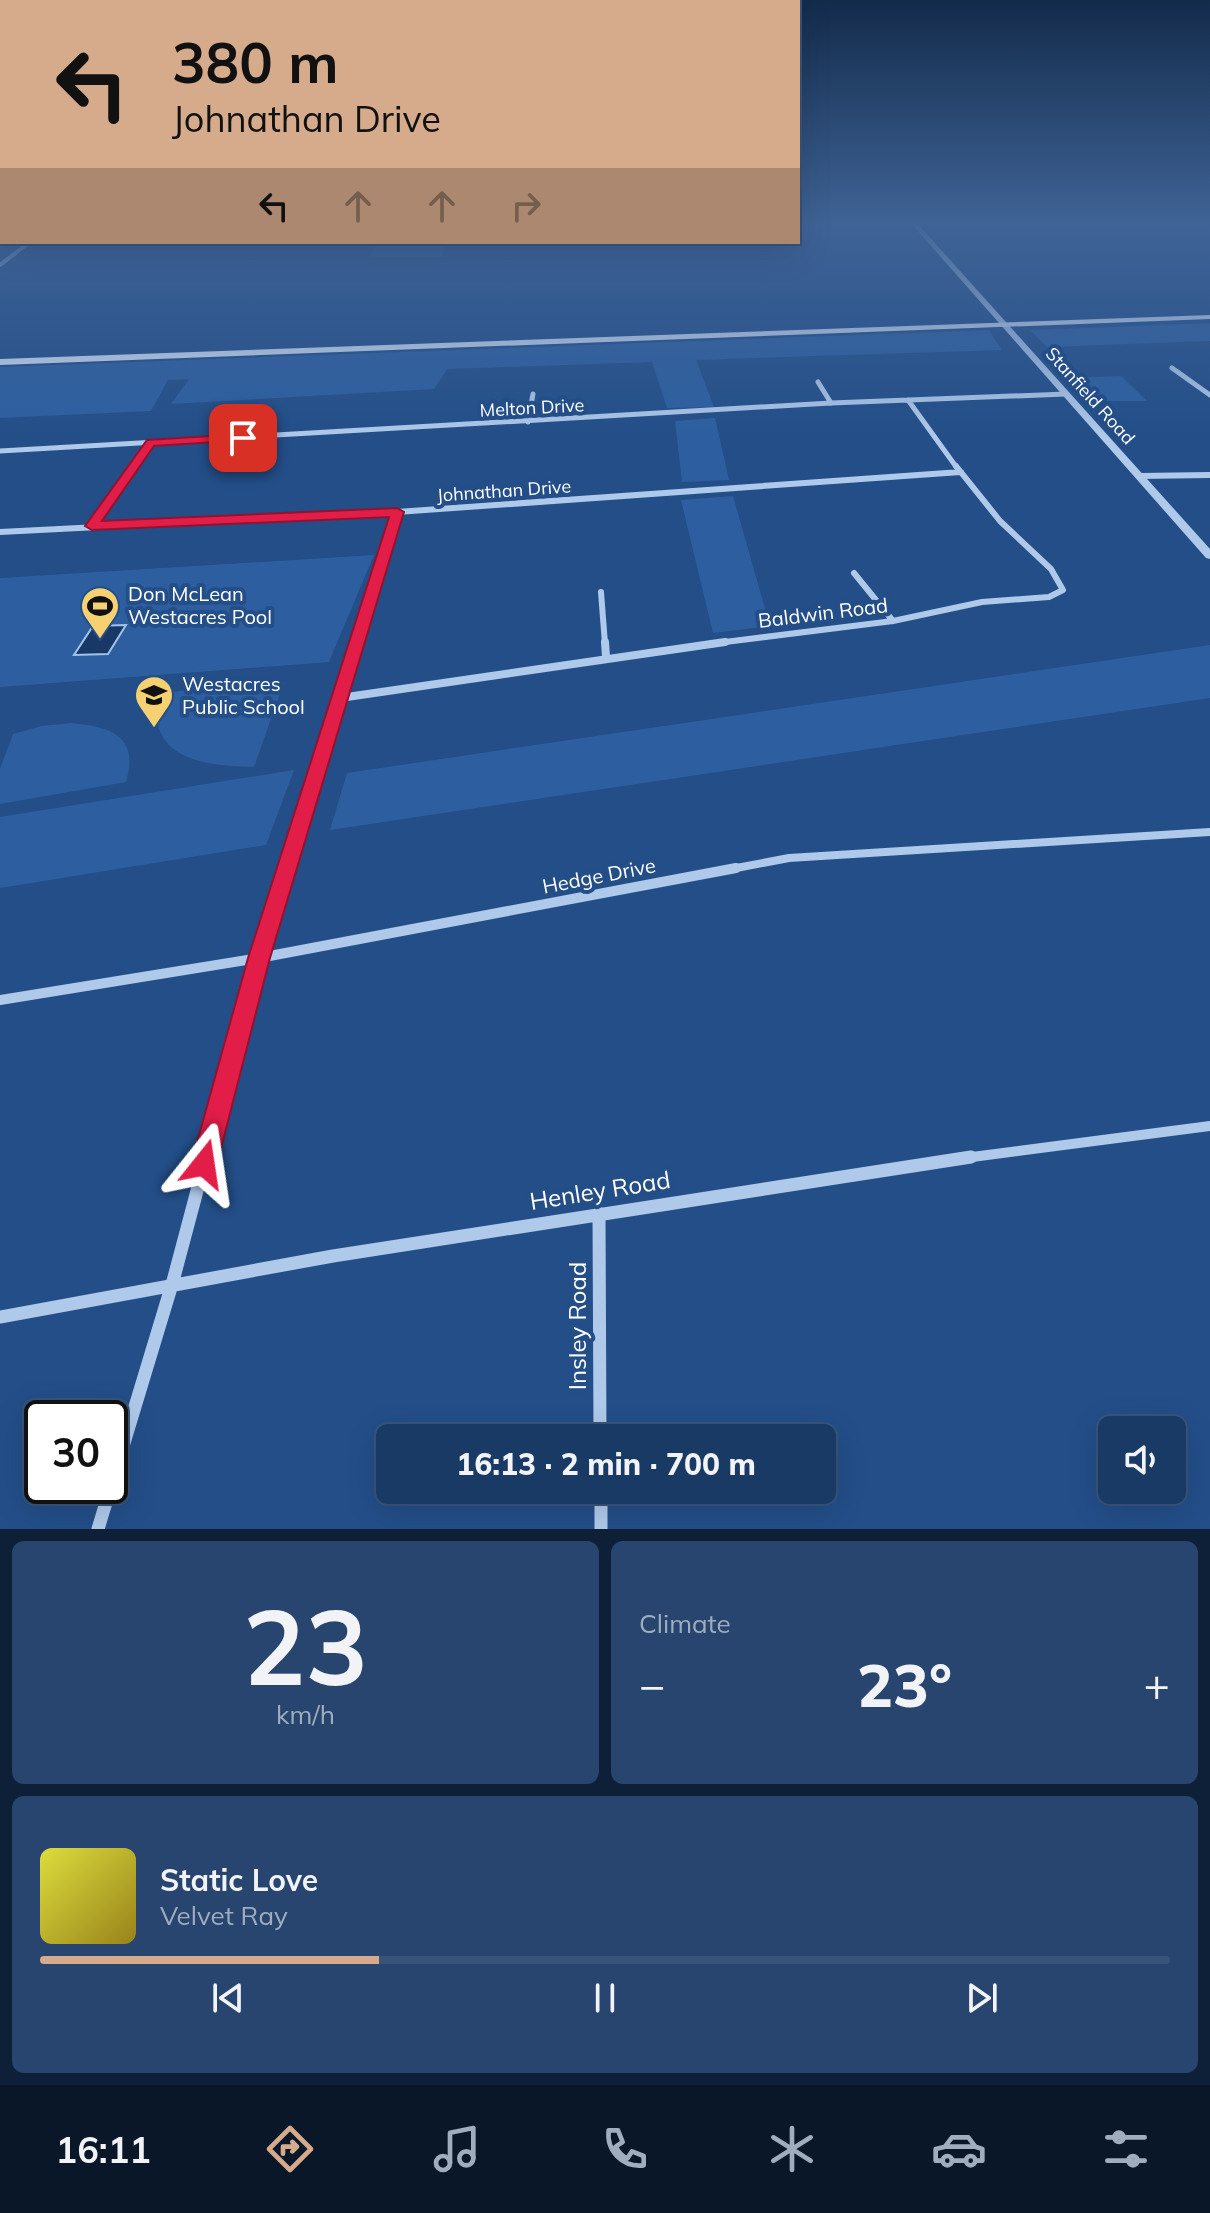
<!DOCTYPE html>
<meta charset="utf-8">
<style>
:root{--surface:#1a3a66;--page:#27456f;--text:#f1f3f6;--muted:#9fadbf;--line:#38547a;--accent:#d6ab8b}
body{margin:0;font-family:Mulish,sans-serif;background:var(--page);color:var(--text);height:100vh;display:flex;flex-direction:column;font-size:30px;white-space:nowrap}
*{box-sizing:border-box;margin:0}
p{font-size:26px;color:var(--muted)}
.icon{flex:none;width:44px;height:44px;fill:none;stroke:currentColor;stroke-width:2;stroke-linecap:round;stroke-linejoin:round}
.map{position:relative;height:1529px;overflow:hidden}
.sheet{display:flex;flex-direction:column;gap:12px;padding:12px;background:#0e2038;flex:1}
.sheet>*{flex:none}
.guide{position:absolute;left:0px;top:0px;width:800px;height:244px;box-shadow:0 8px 32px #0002,0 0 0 2px var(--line);background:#d6ab8b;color:#111;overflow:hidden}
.tools{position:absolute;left:1098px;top:1416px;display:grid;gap:16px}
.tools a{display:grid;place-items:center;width:88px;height:88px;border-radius:12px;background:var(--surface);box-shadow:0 8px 32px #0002,0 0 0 2px var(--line);font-size:40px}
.speed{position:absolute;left:24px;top:1400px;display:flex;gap:16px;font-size:40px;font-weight:700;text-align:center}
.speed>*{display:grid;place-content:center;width:104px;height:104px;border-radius:50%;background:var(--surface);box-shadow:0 8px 32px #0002,0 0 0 2px var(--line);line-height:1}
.speed .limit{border:4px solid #111;border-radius:12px;background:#fff;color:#111}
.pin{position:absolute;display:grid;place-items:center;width:68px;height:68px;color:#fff;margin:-34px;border-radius:16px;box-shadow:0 4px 12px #0006}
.me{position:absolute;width:88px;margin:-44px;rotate:15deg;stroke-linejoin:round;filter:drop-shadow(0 0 6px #0008)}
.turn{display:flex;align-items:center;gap:28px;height:168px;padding:0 40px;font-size:36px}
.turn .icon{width:104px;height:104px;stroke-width:2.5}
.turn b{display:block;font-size:56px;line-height:68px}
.lanes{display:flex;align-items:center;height:76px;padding:0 40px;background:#0003;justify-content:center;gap:40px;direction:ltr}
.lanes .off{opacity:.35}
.big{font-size:60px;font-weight:800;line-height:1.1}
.sheet .card{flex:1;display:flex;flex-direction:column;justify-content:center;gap:12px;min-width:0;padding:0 28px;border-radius:12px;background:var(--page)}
.sheet .dial{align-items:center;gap:0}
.dial b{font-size:104px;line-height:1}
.song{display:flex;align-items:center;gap:24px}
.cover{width:96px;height:96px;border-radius:12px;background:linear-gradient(135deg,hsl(60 70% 55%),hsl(50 70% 35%))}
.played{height:8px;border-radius:4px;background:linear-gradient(90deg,var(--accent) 30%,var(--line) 30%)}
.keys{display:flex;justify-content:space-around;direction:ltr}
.heat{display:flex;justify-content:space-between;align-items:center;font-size:44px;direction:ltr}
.sheet .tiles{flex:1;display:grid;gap:12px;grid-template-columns:1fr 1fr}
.card:last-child{grid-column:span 2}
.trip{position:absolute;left:376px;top:1424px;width:460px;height:80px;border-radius:12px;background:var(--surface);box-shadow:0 8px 32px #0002,0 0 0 2px var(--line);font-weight:800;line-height:80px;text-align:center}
.tabs{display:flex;height:128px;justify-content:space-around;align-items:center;background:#0a1729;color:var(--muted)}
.tabs .icon{width:56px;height:56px}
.tabs .selected{color:var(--accent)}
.tabs b{font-size:36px;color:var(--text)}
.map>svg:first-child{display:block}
.green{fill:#2d5fa0}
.water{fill:#183968;stroke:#a3c3eb;stroke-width:2}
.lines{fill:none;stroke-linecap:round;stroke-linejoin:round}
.minor-far5{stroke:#afc9ea;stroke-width:4}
.minor-far4{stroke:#afc9ea;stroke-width:5}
.minor-far3{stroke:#afc9ea;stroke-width:6}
.minor-far2{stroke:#afc9ea;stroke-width:8}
.minor-far1{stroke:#afc9ea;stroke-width:10}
.minor{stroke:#afc9ea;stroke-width:13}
.tertiary{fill:#afc9ea;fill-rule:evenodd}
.secondary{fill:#dae6f8;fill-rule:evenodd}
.route{fill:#e11d48;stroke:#92132f;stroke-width:2}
.labels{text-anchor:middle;stroke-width:8;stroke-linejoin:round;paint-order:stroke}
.far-street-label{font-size:18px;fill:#fff;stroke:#234e88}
.poi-label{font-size:20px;fill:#fff;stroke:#234e88;text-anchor:start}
.street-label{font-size:20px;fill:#fff;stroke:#234e88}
.near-street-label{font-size:24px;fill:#fff;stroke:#234e88}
</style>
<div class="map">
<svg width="1210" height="1529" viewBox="0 0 1210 1529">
<rect width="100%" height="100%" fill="#234e88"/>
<path class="green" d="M377,243H447L441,257H369Z
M1210,323V341L1047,347L1030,330Z
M989,330L1002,350L696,360L714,407L667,408L652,362L447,369L434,389L171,404L189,379L168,380L151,411L0,418V367Z
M1121,376L1147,401H1091L1066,378Z
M715,418L729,480L682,482L675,421Z
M733,496L770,626L713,633L681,500Z
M374,555L329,662L0,687V578Z
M1210,645V698L330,830L347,773Z
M281,680L284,682L254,767C220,766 160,764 157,717C156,710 161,700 163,693Z
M71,723C110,727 140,735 126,782L0,804V769L13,734L42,726Z
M294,770L266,845L0,888V817Z"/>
<path class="water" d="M126,625L108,654L74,655L93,626Z"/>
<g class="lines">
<path class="minor-far5" d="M29,244L76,242
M0,265L30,242"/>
<path class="minor-far4" d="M1172,368L1210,395
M818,382L831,403
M908,400L957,468
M528,422L533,394
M0,451L831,403L1066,394
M133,468L151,443"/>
<path class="minor-far3" d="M1139,476L1210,475
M92,526L135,466
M0,532L397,512L961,472
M854,573L893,621
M601,592L605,644
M356,644L397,512
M709,644L893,621L982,602L1049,597L1063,590L1051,569L1000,521L956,466"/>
<path class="minor-far2" d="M605,642L606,657
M340,698L725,642
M286,870L357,642
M726,870L789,858L1210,832"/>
<path class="minor-far1" d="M0,1000L259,958L736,868
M205,1159L259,958L287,868
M957,1159L1210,1126"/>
<path class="minor" d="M599,1213L600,1438
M0,1317L333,1256L971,1157
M601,1490V1529
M98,1529L173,1281L206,1157"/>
<path class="tertiary" d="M910,222H916L1210,549V559L1206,558Z"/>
<path class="secondary" d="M1210,315V319L0,365V359Z"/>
</g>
<linearGradient id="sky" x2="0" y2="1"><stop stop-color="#132b4b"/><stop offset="0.51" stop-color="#3f6396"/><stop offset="1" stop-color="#3f6396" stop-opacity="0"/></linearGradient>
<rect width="1210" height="436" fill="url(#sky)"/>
<path class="route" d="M243,434L247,436V440L154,446L102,521L397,508L404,512L270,958L217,1164L213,1172L204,1176L195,1172L191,1164L248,958L389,517L92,530L85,526L147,440Z"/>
<defs>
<g id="stadium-pin" transform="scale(2)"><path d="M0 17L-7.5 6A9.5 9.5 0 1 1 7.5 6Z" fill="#f5d172" stroke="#234e88"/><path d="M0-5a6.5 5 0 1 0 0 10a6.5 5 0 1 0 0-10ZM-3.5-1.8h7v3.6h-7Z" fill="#111"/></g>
<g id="school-pin" transform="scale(2)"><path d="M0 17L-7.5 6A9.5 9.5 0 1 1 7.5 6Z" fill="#f5d172" stroke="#234e88"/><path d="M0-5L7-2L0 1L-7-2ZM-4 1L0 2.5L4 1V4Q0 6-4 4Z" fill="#111"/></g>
</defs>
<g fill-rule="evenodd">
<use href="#stadium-pin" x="100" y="606"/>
<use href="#school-pin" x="154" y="695"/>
</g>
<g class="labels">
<g class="far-street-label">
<text transform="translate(1090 396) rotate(48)" y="6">Stanfield Road</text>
<text transform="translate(532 408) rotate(-3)" y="6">Melton Drive</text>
<text transform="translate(504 491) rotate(-4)" y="6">Johnathan Drive</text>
</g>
<g class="poi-label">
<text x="128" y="601">Don McLean<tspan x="128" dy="23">Westacres Pool</tspan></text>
<text x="182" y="691">Westacres<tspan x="182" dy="23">Public School</tspan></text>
</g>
<g class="street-label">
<text transform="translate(823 613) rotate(-7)" y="7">Baldwin Road</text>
<text transform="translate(599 876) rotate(-11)" y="7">Hedge Drive</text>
</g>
<g class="near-street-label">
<text transform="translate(600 1191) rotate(-9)" y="8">Henley Road</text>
<text transform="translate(578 1326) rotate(-90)" y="8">Insley Road</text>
</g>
</g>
</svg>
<div class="tools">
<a><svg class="icon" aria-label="sound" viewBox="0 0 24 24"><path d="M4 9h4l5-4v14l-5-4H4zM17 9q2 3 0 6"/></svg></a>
</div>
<div class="speed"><div class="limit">30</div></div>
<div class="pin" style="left:243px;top:438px;background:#d93025"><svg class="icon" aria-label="arrive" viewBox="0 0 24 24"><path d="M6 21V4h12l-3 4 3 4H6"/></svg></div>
<svg class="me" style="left:204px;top:1164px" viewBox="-20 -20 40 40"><path d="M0-17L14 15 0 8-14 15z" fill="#e11d48" stroke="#fff" stroke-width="4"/></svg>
<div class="trip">16:13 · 2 min · 700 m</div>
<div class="guide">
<div class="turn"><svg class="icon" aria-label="left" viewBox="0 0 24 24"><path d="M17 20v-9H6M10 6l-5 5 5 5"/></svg><div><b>380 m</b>Johnathan Drive</div></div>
<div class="lanes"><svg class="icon" aria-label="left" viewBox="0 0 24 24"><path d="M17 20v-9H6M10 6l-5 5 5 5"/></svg><svg class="icon off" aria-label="ahead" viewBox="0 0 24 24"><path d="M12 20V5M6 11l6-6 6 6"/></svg><svg class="icon off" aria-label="ahead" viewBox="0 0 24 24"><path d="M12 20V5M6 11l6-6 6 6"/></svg><svg class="icon off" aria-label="right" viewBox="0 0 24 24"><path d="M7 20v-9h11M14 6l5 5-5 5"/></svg></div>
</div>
</div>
<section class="sheet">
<div class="tiles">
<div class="card dial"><b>23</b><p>km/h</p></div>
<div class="card"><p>Climate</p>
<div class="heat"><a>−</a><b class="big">23°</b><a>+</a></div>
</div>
<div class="card">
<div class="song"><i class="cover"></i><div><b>Static Love</b><p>Velvet Ray</p></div></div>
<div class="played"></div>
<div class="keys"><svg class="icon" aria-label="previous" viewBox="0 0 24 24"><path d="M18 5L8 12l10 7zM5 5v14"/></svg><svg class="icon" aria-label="pause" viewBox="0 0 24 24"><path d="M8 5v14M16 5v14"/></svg><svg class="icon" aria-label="next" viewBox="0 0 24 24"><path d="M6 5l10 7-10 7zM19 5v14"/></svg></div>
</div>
</div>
</section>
<nav class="tabs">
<b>16:11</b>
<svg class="icon selected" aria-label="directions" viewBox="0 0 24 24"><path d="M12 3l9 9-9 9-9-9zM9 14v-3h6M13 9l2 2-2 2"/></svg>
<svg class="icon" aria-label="music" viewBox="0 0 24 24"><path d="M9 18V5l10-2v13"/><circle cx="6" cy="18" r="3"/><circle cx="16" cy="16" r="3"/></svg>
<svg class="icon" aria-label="phone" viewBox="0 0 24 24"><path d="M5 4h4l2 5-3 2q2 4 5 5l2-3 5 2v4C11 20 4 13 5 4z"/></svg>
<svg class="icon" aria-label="climate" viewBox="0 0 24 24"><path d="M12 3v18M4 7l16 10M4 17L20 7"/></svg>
<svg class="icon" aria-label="car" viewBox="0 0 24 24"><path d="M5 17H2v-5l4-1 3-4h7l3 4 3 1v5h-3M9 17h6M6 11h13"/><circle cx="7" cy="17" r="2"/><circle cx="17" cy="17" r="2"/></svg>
<svg class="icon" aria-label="filters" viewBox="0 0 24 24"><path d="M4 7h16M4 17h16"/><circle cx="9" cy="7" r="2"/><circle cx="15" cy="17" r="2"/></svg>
</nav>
